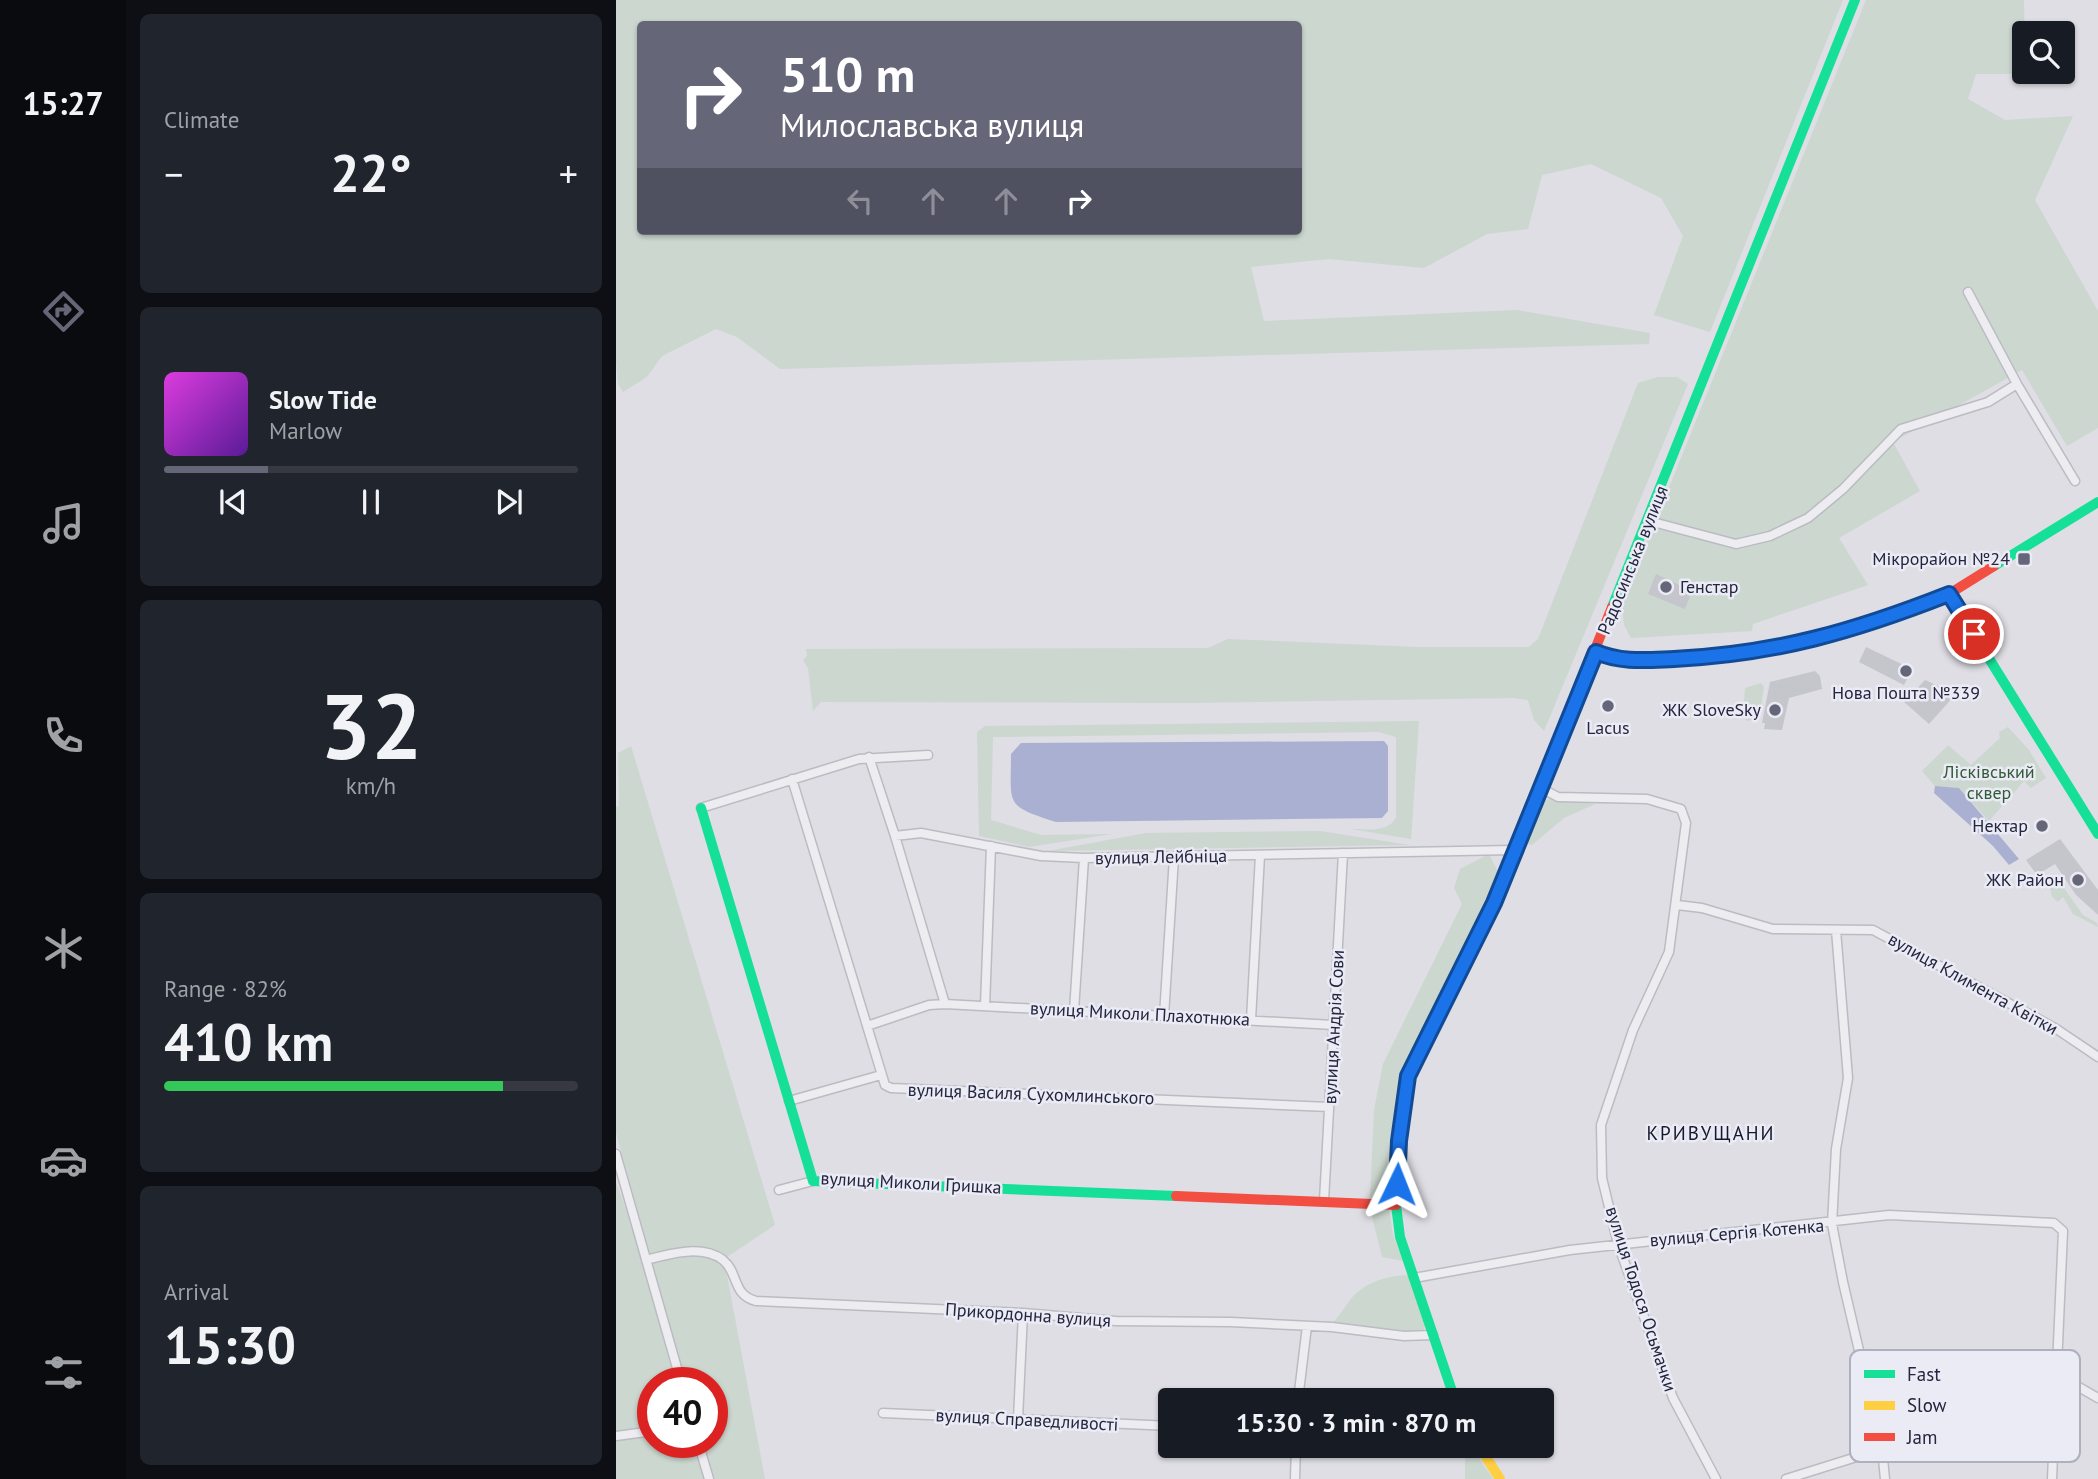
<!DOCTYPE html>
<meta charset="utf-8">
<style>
:root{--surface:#171b24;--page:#20242c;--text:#f1f3f6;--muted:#9ea1a6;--line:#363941;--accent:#656678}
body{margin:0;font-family:"PT Sans",sans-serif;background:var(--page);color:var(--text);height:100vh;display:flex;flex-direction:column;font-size:26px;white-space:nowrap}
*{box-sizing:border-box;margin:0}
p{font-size:23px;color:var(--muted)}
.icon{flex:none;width:38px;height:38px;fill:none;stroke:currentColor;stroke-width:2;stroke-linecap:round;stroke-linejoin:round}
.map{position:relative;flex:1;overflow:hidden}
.drawer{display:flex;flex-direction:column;gap:14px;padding:14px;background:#0d0f14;width:490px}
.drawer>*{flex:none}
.banner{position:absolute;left:21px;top:21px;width:665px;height:214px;border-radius:7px;box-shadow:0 2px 5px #0004;background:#656678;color:#fff;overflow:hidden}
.tools{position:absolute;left:1396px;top:21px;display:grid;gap:14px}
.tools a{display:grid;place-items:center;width:63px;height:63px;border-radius:7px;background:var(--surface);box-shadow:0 2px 5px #0004;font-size:35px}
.speed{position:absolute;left:21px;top:1367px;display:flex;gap:14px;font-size:35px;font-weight:700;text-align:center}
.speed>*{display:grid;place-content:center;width:91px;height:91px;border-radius:50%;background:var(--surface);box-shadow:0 2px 5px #0004;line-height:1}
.speed .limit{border:10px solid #d22;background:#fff;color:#111}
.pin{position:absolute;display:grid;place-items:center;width:60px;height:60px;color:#fff;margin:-30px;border:4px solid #fff;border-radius:50%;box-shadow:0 2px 7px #0007}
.me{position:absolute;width:77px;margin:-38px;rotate:2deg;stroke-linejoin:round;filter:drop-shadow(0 0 5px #0008)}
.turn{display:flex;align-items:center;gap:24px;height:147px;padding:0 28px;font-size:32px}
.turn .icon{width:91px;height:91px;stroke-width:2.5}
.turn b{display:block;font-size:49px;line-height:60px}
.lanes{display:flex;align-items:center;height:66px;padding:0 28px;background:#0003;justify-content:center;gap:35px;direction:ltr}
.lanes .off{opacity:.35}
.big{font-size:52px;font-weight:700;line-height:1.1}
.drawer .widget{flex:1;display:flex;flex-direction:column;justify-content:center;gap:10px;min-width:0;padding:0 24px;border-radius:10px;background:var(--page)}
.drawer .dial{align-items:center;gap:0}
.dial b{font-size:91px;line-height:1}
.song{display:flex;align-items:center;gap:21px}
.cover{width:84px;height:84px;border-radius:10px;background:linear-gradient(135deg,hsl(300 70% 55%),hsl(270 70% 35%))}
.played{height:7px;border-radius:4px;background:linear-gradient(90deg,var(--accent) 25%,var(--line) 25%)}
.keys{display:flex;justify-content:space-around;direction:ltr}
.heat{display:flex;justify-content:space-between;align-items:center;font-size:38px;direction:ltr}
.charge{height:10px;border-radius:5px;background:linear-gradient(90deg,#34c759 82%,var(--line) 0)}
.trip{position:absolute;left:542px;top:1388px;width:396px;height:70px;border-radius:7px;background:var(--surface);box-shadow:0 2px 5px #0004;font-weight:700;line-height:70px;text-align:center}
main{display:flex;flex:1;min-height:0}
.menu{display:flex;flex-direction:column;width:126px;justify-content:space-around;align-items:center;background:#090b0e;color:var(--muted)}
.menu .icon{width:49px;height:49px}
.menu .selected{color:var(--accent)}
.menu b{font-size:32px;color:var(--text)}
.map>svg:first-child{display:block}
.green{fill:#cbd7cf;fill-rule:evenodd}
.water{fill:#aab0d2}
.building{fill:#c5c5cc}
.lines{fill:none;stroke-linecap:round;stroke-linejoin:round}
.street-casing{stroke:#bbbbc2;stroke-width:11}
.street{stroke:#ededf1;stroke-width:8}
.fast{stroke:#16e098;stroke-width:10}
.slow{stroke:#ffcf43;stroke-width:10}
.jam{stroke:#f24e42;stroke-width:10}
.route-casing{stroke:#114b97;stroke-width:18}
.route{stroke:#1a73e8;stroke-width:12}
.poi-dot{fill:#656678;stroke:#eaebf5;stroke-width:2.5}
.labels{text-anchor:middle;stroke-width:5;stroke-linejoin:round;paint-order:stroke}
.poi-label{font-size:18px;fill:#24253e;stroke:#eaebf5;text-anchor:end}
.street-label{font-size:18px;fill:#24253e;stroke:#eaebf5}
.park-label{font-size:18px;fill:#315a36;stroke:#eaebf5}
.neighbourhood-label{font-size:19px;letter-spacing:2px;fill:#17172e;stroke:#eaebf5}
.key{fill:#eaebf5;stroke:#afb0be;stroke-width:2}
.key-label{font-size:19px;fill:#24253e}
</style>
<main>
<nav class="menu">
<b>15:27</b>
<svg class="icon selected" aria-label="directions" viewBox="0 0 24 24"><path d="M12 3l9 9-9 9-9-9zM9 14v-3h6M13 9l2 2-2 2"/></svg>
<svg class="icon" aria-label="music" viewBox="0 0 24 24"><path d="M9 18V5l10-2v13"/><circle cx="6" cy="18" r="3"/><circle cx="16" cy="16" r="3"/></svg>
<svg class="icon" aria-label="phone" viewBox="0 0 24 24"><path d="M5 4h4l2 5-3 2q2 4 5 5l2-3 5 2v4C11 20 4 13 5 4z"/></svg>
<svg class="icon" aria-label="climate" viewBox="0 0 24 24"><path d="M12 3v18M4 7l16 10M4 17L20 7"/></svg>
<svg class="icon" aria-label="car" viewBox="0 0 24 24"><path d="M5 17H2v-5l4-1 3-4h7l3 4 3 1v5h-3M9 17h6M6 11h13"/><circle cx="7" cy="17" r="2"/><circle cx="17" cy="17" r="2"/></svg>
<svg class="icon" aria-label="filters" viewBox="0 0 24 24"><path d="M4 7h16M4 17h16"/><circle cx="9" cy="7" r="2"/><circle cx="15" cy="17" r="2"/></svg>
</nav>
<section class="drawer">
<div class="widget"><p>Climate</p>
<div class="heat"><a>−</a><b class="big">22°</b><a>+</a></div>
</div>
<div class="widget">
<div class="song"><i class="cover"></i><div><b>Slow Tide</b><p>Marlow</p></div></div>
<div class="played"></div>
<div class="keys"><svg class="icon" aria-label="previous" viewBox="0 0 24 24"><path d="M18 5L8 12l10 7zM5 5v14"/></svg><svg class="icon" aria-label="pause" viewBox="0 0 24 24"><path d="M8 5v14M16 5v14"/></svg><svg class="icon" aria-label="next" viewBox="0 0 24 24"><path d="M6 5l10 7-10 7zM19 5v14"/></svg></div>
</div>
<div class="widget dial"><b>32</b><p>km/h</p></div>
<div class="widget"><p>Range · 82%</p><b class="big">410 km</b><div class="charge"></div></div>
<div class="widget"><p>Arrival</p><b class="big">15:30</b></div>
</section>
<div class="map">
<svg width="1482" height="1479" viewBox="0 0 1482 1479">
<rect width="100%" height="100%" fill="#dedee4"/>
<path class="green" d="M0,0H1227L1094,332L1038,315L1067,236L1045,198L975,164L926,175L912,229L871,234L808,268L713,259L635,267L648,321L901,310L1034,333L1033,344L164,369L121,337L100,329L46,356L31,377L7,392L2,384L0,362ZM682,24V231H24V24Z
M1250,0H1408L1409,72L1412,74H1360L1352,99L1389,120L1457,116L1419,200L1482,311V428L1451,446L1406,370L1277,442L1304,491L1223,538L1252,585L1137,624L1136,631L1015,638L1008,625L1006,604Z
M1042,377H1061L1072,384L928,731L918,720L912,700L897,698L575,703L205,702L197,711L192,668L187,660L191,656L190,649L592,648L612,639L802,647H913L922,639L1022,383Z
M1145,683L1148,687L1143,718L1131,721L1127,717L1129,688Z
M803,721L795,839L735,829C751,829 771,833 780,818V737L763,732L377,737L375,820L425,835L496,834L413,847L363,836L361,732L369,726Z
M1392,727L1413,750L1430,778L1415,788L1408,781L1373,821L1343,788L1319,786L1306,771L1332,745L1355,765L1384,738L1383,732Z
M15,746L159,1225L108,1259L149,1479H97L87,1442H96V1382H70L0,1133V807L3,806L2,753Z
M933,799L979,804L948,818L916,845L909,843L907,838L921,805Z
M704,831L794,845L432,851L530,833Z
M869,856H874L883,874L789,1067L777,1128L773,1201L754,1199L758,1110L767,1064L846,904L838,888L844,869Z
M1443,881L1467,915L1481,923L1482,927L1457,914L1447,897L1442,902L1436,897L1434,888Z
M0,1182L17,1229L59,1382H37V1429L0,1433Z
M754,1208H773L777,1235L787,1261L766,1257Z
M792,1275L809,1326L806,1333L714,1325C722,1318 726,1311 732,1303C746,1283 769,1276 792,1275Z
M37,1433V1442H78L90,1479H0V1438Z
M849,1446H855L877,1479H849Z"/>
<path class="water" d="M768,741L772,746V811L766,818L440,822C388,805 395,806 395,754L405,743Z
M1319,786L1343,788L1403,859L1393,865L1377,846L1318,793Z"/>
<path class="building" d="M1040,574L1076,591L1069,609L1032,594Z
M1250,647L1296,669L1288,685L1243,662Z
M1199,671L1204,676L1206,689L1173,698L1166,730L1148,729L1149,723H1146L1154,682Z
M1309,680L1340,694L1313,724L1288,702Z
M1444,839L1482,890V915L1460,895L1439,864L1421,875L1410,860Z"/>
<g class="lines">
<g class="street-casing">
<path id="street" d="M1352,292L1401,384L1459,481
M1033,521L1120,544L1154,536L1192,518L1227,489L1285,429L1372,402L1401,384
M253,757L279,836L305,833L425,856L468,858L897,850
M176,779L269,1085L275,1088L713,1107
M923,787L942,797L1031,799L1065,809L1070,823L1053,952L1017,1030L985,1125L986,1178L1002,1244L1057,1398L1100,1479
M85,808L243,759L312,755
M279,836L329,1004L718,1025
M1061,905L1086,908L1157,929L1257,930L1439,1028L1482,1057
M1220,930L1232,1078L1220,1149L1216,1224L1227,1282L1266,1449L1269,1479
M369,1006L375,846
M458,1011L468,858
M548,1016L558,857
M635,1020L644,855
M251,1026L313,1005L329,1004
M173,1101L265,1075
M0,1154L65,1382
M163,1190L197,1181
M708,1201L727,853
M30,1260C52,1254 86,1244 107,1260C123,1273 116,1295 140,1301L407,1313L500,1321L615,1322L716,1327L788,1336L817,1335
M798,1278L954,1250L1273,1215L1438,1223L1447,1231L1436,1479
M1442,1375L1482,1398
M682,1400L691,1326
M267,1413L555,1426
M402,1419L407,1313
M0,1436L37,1431
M82,1442L93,1479
M679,1479L680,1446
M1170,1479L1266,1449"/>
</g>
<use href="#street" class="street"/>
<path class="fast" d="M1378,566L1482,502
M1333,594L1482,834
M996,607L1239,0
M85,808L197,1181L560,1196
M839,1400L784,1237L780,1205L783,1141L792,1076L889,874"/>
<path class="slow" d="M980,652C1027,672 1139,654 1189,641
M863,1446L884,1479"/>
<path class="jam" d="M1189,641L1237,628L1333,594L1378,566
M889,874L996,607
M560,1196L780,1205"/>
</g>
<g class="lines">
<g class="route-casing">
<path id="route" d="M781,1184L783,1141L792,1076L878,903L980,652C1006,663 1031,660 1058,659C1160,654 1239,631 1333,594L1358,634"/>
</g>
<use href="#route" class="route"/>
</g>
<g class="poi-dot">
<rect x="1401" y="552" width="14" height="14" rx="3.5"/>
<circle cx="1050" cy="587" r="7"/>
<circle cx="1290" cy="671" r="7"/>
<circle cx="992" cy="706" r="7"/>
<circle cx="1159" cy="710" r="7"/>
<circle cx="1426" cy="826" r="7"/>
<circle cx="1462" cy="880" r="7"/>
</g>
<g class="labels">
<g class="poi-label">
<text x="1394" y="565">Мікрорайон №24</text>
<text x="1064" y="593" text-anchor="start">Генстар</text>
<text x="1290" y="699" text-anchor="middle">Нова Пошта №339</text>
<text x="1145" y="716">ЖК SloveSky</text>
<text x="992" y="734" text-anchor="middle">Lacus</text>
<text x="1412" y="832">Нектар</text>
<text x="1448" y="886">ЖК Район</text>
</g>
<g class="street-label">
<text transform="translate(1017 560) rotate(-68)" y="6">Радосинська вулиця</text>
<text transform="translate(545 857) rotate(-1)" y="6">вулиця Лейбніца</text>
<text transform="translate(1357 984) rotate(29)" y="6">вулиця Климента Квітки</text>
<text transform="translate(524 1014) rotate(3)" y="6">вулиця Миколи Плахотнюка</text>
<text transform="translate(718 1027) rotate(-87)" y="6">вулиця Андрія Сови</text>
<text transform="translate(415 1094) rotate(2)" y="6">вулиця Василя Сухомлинського</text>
<text transform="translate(295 1183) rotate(3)" y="6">вулиця Миколи Гришка</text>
<text transform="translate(1121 1233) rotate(-5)" y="6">вулиця Сергія Котенка</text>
<text transform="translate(1025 1299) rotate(72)" y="6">вулиця Тодося Осьмачки</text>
<text transform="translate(412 1315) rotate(4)" y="6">Прикордонна вулиця</text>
<text transform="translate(411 1420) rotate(3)" y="6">вулиця Справедливості</text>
</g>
<g class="park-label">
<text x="1373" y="778">Лісківський<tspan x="1373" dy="21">сквер</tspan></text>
</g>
<g class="neighbourhood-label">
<text x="1095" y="1140">КРИВУЩАНИ</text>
</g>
</g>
<rect x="1234" y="1350" width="230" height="112" rx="10" class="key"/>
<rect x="1248" y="1370" width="31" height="8" fill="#16e098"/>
<rect x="1248" y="1401" width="31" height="9" fill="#ffcf43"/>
<rect x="1248" y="1433" width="31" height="8" fill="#f24e42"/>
<g class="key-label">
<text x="1291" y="1381">Fast</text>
<text x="1291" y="1412">Slow</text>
<text x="1291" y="1444">Jam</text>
</g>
</svg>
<div class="tools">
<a><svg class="icon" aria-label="search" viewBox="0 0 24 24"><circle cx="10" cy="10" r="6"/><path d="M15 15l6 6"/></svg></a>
</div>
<div class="speed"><div class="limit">40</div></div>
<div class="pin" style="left:1358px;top:634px;background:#d93025"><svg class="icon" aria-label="arrive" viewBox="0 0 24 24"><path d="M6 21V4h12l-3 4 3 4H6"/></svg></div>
<svg class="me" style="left:781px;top:1184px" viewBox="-20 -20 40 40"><path d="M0-17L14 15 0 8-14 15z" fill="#1a73e8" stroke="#fff" stroke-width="4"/></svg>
<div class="trip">15:30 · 3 min · 870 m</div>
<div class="banner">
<div class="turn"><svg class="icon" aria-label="right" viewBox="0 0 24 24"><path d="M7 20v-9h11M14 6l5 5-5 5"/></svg><div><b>510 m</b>Милославська вулиця</div></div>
<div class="lanes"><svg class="icon off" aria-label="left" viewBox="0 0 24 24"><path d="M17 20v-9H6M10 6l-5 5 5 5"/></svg><svg class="icon off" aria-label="ahead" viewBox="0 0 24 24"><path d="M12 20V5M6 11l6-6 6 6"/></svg><svg class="icon off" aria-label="ahead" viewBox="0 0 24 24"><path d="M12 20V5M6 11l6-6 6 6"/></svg><svg class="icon" aria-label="right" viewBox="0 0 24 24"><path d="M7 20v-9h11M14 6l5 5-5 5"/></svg></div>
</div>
</div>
</main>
